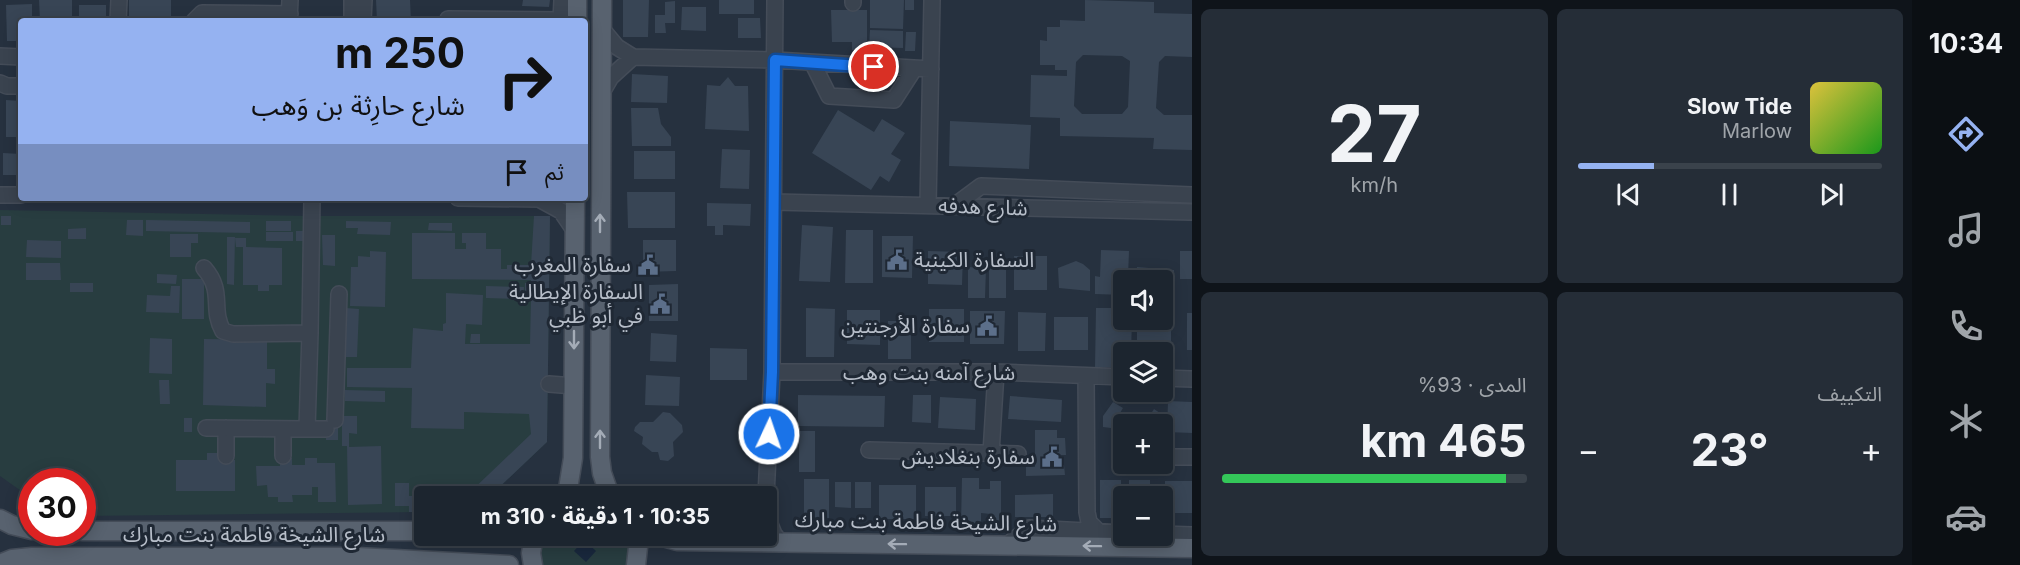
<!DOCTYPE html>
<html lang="ar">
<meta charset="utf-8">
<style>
:root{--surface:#1c252f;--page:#252d37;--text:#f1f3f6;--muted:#a0a5aa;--line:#3a424b;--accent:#95b2f1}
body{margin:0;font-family:Inter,"Noto Sans Arabic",sans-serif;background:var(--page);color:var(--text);direction:rtl;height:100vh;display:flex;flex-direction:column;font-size:22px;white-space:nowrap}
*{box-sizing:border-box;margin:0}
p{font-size:20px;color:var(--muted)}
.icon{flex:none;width:33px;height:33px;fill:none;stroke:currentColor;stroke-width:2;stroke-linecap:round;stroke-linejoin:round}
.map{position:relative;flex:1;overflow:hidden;direction:ltr}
.side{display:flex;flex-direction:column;gap:9px;padding:9px;background:#0f141a;width:720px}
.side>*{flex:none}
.banner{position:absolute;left:18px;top:18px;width:570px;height:183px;border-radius:6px;box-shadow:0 3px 15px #0003,0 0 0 2px var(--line);direction:rtl;background:#95b2f1;color:#111;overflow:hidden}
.fabs{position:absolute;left:1113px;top:270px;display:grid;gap:12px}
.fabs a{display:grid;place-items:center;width:60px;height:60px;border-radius:6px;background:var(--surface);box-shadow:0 3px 15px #0003,0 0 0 2px var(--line);font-size:30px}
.speed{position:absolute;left:18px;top:468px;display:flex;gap:12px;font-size:30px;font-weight:700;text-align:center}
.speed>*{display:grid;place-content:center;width:78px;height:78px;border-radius:50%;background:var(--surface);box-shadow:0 3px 15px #0003,0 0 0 2px var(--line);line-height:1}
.speed .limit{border:9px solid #d22;background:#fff;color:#111}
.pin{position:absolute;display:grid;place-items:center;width:51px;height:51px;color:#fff;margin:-26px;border:3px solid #fff;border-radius:50%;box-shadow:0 2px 6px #0007}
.me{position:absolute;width:66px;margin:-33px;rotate:3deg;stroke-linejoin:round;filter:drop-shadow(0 0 4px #0008)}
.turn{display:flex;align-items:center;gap:21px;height:126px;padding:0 24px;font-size:27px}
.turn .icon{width:78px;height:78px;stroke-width:2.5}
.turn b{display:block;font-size:42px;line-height:51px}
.then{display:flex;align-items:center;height:57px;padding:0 24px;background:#0003;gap:12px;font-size:22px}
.big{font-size:45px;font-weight:700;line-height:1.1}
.side .card{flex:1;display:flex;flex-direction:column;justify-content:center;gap:9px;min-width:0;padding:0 21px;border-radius:9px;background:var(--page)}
.side .dial{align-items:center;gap:0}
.dial b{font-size:78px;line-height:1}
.song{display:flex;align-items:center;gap:18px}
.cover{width:72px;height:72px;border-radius:9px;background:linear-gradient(135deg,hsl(50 70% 55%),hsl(120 70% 35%))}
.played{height:6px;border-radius:3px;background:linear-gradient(90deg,var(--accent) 25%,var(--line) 25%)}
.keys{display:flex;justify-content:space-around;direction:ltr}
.heat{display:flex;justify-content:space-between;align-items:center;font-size:33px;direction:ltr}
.charge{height:9px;border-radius:4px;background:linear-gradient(90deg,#34c759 93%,var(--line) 0)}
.side .tiles{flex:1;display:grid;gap:9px;grid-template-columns:repeat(2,1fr)}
.trip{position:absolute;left:414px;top:486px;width:363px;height:60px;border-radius:6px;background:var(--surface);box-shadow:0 3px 15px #0003,0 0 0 2px var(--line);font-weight:700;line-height:60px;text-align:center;direction:rtl}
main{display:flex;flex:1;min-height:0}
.dock{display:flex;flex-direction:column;width:108px;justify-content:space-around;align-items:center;background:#0b0f13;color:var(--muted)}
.dock .icon{width:42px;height:42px}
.dock .current{color:var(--accent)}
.dock b{font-size:27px;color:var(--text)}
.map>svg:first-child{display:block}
.green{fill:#283d40}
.water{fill:#19283d}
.building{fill:#384555;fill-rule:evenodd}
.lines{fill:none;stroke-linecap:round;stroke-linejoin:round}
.minor-casing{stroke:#444c58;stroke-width:18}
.major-casing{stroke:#444c58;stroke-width:21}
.minor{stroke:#3a434f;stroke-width:15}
.major{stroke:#58626f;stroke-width:18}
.oneway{stroke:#a4acb7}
.route-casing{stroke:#114b97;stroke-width:15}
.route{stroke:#1a73e8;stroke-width:10}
.labels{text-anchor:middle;stroke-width:6;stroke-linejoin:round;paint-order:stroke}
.street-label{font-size:21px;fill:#b7bec9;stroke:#1f2834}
.poi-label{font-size:21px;fill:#b7bec9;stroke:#1f2834;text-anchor:end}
</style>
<main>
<nav class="dock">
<b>10:34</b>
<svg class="icon current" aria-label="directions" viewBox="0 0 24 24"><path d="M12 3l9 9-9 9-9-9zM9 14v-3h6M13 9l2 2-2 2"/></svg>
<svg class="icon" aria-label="music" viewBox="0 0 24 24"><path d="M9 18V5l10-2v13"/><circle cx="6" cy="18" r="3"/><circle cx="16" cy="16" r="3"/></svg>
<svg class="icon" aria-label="phone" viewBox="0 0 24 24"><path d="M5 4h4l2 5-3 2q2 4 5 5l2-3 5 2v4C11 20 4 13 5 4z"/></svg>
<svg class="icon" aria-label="climate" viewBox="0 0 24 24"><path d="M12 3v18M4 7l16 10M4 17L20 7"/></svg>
<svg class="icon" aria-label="car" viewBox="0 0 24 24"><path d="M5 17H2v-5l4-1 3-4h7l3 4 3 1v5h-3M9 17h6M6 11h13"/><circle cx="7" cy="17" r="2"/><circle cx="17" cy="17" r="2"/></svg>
</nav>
<section class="side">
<div class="tiles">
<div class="card">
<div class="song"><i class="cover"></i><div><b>Slow Tide</b><p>Marlow</p></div></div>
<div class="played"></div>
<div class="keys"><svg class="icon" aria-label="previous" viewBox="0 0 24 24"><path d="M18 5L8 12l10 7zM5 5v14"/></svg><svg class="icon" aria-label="pause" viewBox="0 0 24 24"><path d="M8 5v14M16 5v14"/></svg><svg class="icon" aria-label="next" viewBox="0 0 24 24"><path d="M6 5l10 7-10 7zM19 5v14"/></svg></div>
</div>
<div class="card dial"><b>27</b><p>km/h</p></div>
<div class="card"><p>التكييف</p>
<div class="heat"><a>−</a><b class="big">23°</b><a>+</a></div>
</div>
<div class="card"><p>المدى · 93%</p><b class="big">465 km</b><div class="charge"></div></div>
</div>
</section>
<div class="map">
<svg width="1192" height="565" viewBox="0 0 1192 565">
<rect width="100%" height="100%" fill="#26313f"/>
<path class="green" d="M0,210L311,216H550L547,442L490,496H424V512L83,516L82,482H32L31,498L0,476Z
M541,536H628L630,542L629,565H540L538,555Z"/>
<path class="water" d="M584,540L596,551L586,562L574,551Z"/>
<path class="building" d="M39,0H72V21H40Z
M129,0H171V21H129Z
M376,0H410L411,21H377Z
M523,0H550L549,7L522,6Z
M623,0H649L648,37H623Z
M719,0H754V14H719Z
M870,0H904L903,29L870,28Z
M905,0H914V10H905Z
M1085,0L1154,2V13L1192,14V57L1165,56L1159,62L1156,108L1164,115H1192V150L1153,149L1154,138L1060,136V118L1030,117L1031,75L1067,76V70H1055V65H1040V40L1047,41V27H1060V20L1085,21ZM1083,55L1122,56L1130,61L1128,107L1122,114H1082L1074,106L1076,62Z
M675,1V23H665L666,33H655V15H665V2Z
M32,4V21H21V41H7L6,5Z
M79,5H106V21H79Z
M682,7H706V31L681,30Z
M831,10H867V50H852V42H832Z
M738,18H760L761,38H738Z
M870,30L903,31V48L869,47Z
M906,32H916L915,51H905Z
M632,74L668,76L667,103L631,102Z
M728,77L735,86H748L749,131L705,129L707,85L720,86Z
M6,100L21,101V137H6Z
M631,108H658L661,124L671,137V146H632Z
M838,110L874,132L882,119L905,133L891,154L901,160L889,182L880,176L871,190L812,153Z
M950,121L1031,125L1029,169L949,166Z
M722,149L750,150L749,189L720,188Z
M634,151H675V179H634Z
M3,153L21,154V175H3Z
M627,192H675V228H628Z
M707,203L751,204L750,226L723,225V235H715V226H707Z
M1,216H11V225H1Z
M534,216H550L547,442L490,496H466L531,434L529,414L464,412V429L411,428L412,388L347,387V368H411L413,328L443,331V324L446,323V293L483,295L482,325L466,324L465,344H530L531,298H525V283H530L531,293V280L412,279V233H455V249H466V243H462V233H486V249H501V269H507V265H531Z
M127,220H143V236L126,235Z
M146,220L250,222V233L146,231Z
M266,221H291V231H266Z
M346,221L391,222L390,235L357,234L358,228H346Z
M429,223H452V231L428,230Z
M802,225L833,227L830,282L799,281Z
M86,228V239H68V229Z
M846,230H873V283H845Z
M296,231H304V241H296Z
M266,232H293V241H266Z
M170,234H198V243H191V257H170Z
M322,235H335V266L323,265Z
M882,236H913L912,278L882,277Z
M227,237H235L234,285L227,284Z
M235,238H246V247L282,248V285H269V291H258V285H243V247H236Z
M27,240L61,241V258L26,257Z
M643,240H676V271L643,272Z
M1101,250L1129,251L1128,277H1133V280H1124V295L1095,294V276L1100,277Z
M370,251L386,252L385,307L350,306L351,267H358V256L370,257Z
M928,251L963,252L962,285L928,284Z
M1180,251H1192V279H1180Z
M1014,256H1047V290H1014Z
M1076,261L1083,264L1090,270V291L1059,288L1058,268Z
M26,263H60L61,280H26Z
M968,267L986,268L985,298H968Z
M989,267L1006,268V298H989Z
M1137,267L1174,270L1173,294L1162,293V280H1136Z
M157,274L177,275L176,284L157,283Z
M182,279H204V319H182Z
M70,283H93V292H70Z
M678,284V321H649V285Z
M171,286H180L179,313L146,312L147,295L170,296Z
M486,286L524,287L523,299L486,298Z
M346,308L359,309L357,357H344Z
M806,308L835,309L834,357H806Z
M1096,308H1124V320H1132L1131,352H1124V368L1095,367Z
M929,309H964V342H929Z
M847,310H880V345L847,344Z
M970,311H1005L1004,344H970Z
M1018,312L1046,313L1045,351H1018Z
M1187,313H1192V350H1187Z
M1054,317H1088V350H1054Z
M1137,320H1171V353L1137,352Z
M888,321H911V359H888Z
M651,333L677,335L676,362L650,361Z
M471,334H480V343H470Z
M150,338L172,339V374L149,373Z
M204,339L267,340V369H275V384L266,383V407L203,405Z
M710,348L747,349V380H710Z
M646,375L680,377L679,406L645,405Z
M159,380H169L170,404H160Z
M345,390L385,391V402L345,401Z
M798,395L885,396L884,427L798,426Z
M913,395H931V423L912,422Z
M1010,396L1062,400L1061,422L1008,419Z
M940,397L976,399L975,430L938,428Z
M1168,401L1192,402V433L1167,432Z
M1113,402L1123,408L1120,413L1133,422L1136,417L1145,423L1154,409L1160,413V424H1124V438H1121L1111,428L1103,427V416Z
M663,412L670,413L682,425L683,432L673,442L674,456L668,461L660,460L658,452H652L642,444L643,437L634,431L635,427L640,422H653Z
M342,416H357V434L349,433V447L381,446L382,504L348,505L347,446H342Z
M184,418H192V432H184Z
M326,420H338V440H326Z
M1035,430H1057V438H1065L1066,455H1058V465H1064L1065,475L1026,476V467H1035Z
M799,431H815V472H799Z
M207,453H219V460H235V491H176V460H207Z
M280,458H292V465H305V458H317V463H335L336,502H318V487H312V495H292L293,502H278V497H268L267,485L257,486L256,466H280Z
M962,478H979V489H990V481H1001V524L991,523V514L981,513V524L961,523Z
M804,479H829V518L804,517Z
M1100,480H1121V518H1100Z
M1129,480H1150V496H1129Z
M1165,481H1192V513H1165Z
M835,482H851V508L835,507Z
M855,482H871V508H855Z
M395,483H409V496H424V512H409V506H395Z
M879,485H916V519H879Z
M925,487H956V516H925Z
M1053,494V517H1015V495Z"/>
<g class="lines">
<g class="minor-casing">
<path id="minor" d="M853,3V0
M448,19L561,20
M118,21L119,0
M194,21L202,13L290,14
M289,21L290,0
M352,21V0
M363,21L364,0
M561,21L562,0
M602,29L617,47L633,57L775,60L931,69
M0,56L21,57
M813,64L829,96L894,100L914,69
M0,83L7,86H21
M601,94L611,77L633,57
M0,195H21
M458,198L539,199L561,211L574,230
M774,202L1192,212
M928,205L932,0
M954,206L981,186L1192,195
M204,268C225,292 210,308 223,331L233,334L310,333L312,198
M772,372H996L1124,377
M1086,376L1087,512L1089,522L1099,532
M1162,378L1192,379
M549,384L574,386
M335,420L339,294
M206,428L307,429L310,333
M307,429H326
M869,450L1018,454
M991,453L996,372
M226,456V428
M283,456V429
M1169,457H1192
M766,496L772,372L775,0
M766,514L774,534L780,542
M1162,534L1192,535
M1007,545L1029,528L1124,533"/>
</g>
<g class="major-casing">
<path id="major" d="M602,0L600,457L602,473L610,496
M577,21V0
M563,496L568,489L573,458L575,198
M0,519L12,525L32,530
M82,531H424
M635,536L638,547L636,565
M659,536L677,541L1192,548
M0,564L12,559L32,557H357L509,565
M533,565L531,553L534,536"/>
</g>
<use href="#minor" class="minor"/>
<use href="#major" class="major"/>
</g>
<defs><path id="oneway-shaft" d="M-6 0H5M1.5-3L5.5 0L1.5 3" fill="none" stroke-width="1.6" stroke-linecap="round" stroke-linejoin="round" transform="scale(1.5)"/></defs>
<g class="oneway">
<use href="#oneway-shaft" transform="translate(600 223) rotate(-90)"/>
<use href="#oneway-shaft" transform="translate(574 340) rotate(90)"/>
<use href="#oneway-shaft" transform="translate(600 439) rotate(-90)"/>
<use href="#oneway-shaft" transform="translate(897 544) rotate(-179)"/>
<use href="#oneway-shaft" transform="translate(1092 546) rotate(-179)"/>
</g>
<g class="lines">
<g class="route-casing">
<path id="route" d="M769,434L772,372L775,60L874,67"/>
</g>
<use href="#route" class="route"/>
</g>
<defs>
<g id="civic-bare" transform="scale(1.62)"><path d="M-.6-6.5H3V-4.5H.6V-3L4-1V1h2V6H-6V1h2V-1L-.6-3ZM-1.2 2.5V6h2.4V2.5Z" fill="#5c6f8a" stroke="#1f2834" stroke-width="2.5" paint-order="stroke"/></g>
</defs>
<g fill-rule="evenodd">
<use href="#civic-bare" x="897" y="260"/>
<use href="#civic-bare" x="648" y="265"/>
<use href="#civic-bare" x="660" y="304"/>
<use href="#civic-bare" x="987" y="326"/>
<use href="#civic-bare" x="1052" y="457"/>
</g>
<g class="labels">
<g class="street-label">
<text transform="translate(983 207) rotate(2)" y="7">شارع هدفه</text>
<text x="929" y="380">شارع آمنه بنت وهب</text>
<text transform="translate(926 522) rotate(1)" y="7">شارع الشيخة فاطمة بنت مبارك</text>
<text x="254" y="542">شارع الشيخة فاطمة بنت مبارك</text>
</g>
<g class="poi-label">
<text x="914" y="267" text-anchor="start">السفارة الكينية</text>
<text x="631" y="272">سفارة المغرب</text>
<text x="643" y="299">السفارة الإيطالية<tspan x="643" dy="24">في أبو ظبي</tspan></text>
<text x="970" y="333">سفارة الأرجنتين</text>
<text x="1035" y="464">سفارة بنغلاديش</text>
</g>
</g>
</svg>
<div class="fabs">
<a><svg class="icon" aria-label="sound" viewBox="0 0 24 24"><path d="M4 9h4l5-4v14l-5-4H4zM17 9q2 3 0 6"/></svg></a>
<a><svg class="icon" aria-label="layers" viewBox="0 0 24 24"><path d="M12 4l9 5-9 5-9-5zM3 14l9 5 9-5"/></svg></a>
<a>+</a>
<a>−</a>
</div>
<div class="speed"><div class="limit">30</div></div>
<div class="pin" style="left:874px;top:67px;background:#d93025"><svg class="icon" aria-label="arrive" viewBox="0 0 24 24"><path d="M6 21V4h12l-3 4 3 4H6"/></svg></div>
<svg class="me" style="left:769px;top:434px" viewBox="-20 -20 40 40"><circle r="17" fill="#1a73e8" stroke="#fff" stroke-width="3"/><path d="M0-11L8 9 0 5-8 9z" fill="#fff"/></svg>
<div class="trip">10:35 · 1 دقيقة · 310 m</div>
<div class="banner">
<div class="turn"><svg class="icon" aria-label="right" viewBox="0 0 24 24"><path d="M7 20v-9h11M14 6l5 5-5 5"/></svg><div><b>250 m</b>شارع حارِثة بن وَهب</div></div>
<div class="then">ثم<svg class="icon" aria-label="arrive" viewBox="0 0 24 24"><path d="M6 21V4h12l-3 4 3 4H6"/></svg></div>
</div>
</div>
</main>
